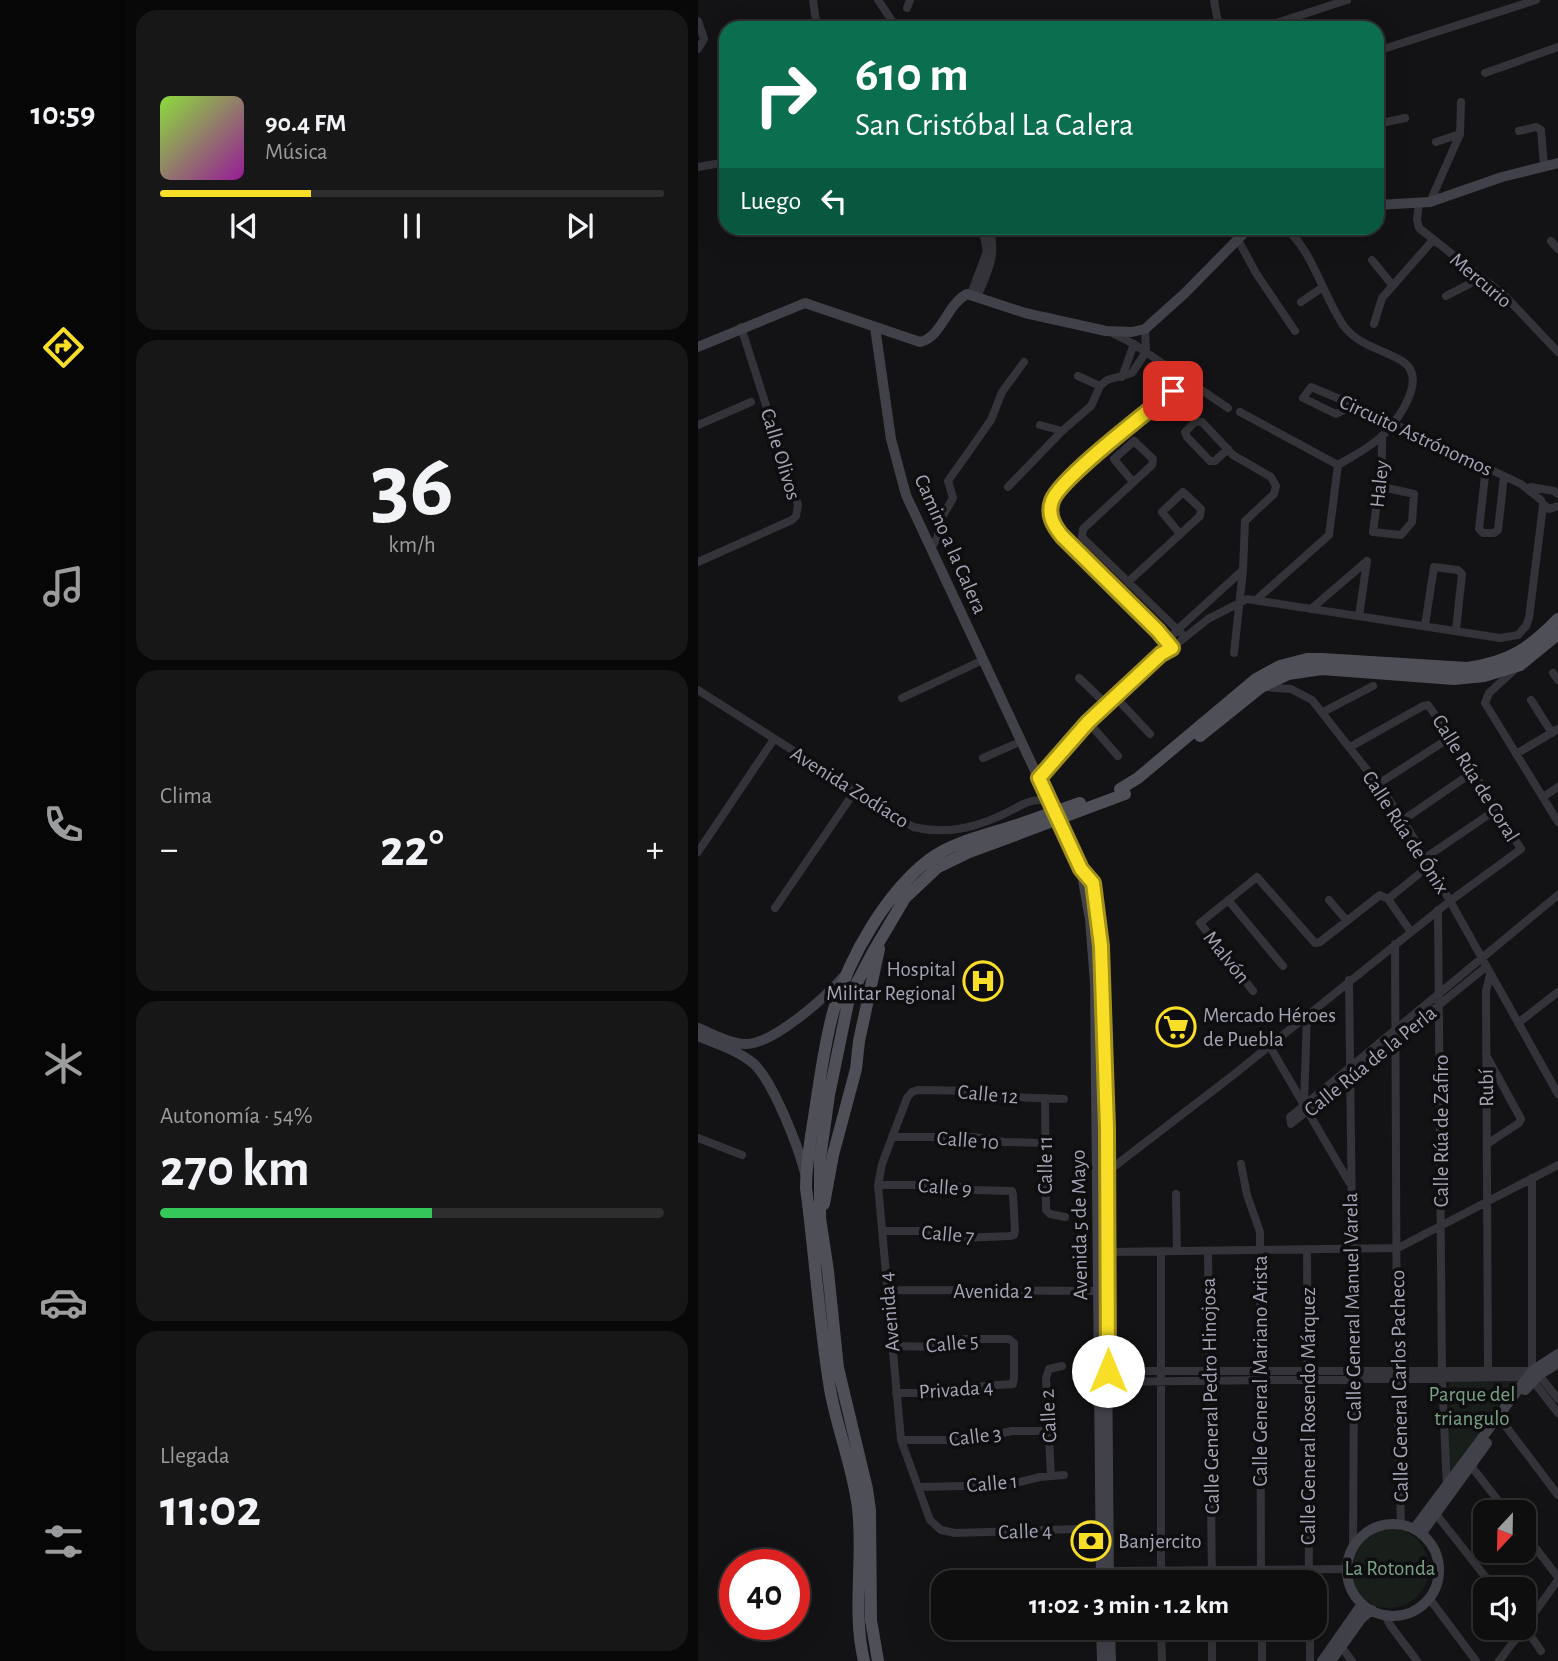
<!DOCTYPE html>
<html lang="es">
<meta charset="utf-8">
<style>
:root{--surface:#0e0e0f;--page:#171718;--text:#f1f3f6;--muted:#9b9c9e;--line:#2e2e2f;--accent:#f8de26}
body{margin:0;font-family:"Alegreya Sans",sans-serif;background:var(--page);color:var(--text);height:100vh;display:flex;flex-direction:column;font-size:26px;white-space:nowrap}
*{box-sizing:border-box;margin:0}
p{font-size:23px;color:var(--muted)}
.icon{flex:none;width:38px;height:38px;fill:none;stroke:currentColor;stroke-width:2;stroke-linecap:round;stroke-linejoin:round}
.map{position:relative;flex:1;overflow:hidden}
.side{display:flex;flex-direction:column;gap:10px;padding:10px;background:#080808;width:572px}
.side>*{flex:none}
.guide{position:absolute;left:21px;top:21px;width:665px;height:214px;border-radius:21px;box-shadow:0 7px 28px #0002,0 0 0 2px var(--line);background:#0b6e4f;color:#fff;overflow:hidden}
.needle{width:46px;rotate:202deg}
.controls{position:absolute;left:775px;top:1500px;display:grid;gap:14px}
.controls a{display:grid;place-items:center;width:63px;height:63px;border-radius:14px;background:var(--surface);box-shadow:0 7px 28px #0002,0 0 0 2px var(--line);font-size:35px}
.speed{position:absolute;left:21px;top:1549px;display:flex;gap:14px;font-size:35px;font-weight:700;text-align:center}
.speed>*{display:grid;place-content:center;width:91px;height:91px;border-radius:50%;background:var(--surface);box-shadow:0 7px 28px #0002,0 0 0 2px var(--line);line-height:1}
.speed .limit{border:10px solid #d22;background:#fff;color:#111}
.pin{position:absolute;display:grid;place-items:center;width:60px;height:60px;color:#fff;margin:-30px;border-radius:14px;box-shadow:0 4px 10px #0006}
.me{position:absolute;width:77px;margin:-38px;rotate:0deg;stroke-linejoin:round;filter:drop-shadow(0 0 5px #0008)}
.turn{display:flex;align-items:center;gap:24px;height:147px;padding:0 21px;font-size:32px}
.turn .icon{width:91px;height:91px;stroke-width:2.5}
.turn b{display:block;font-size:49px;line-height:60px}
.then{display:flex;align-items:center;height:66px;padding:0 21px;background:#0003;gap:14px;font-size:26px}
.big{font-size:52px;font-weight:700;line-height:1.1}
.side .tile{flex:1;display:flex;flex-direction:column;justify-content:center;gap:10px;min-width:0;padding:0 24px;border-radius:21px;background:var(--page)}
.side .dial{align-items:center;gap:0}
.dial b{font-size:91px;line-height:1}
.song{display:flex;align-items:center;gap:21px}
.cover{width:84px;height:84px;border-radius:10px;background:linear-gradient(135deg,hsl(90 70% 55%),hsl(300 70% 35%))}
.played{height:7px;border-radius:4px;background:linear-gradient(90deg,var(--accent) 30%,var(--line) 30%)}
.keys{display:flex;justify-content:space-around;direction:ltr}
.heat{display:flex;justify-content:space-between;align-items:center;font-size:38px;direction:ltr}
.charge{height:10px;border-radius:5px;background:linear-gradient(90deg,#34c759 54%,var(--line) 0)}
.trip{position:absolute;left:233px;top:1570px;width:396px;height:70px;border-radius:21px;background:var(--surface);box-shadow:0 7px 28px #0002,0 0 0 2px var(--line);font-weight:700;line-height:70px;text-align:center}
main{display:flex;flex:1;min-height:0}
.dock{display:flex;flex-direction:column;width:126px;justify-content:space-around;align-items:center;background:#060606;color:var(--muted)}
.dock .icon{width:49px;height:49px}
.dock .current{color:var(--accent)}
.dock b{font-size:32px;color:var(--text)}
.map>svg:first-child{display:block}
.green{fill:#181f1b}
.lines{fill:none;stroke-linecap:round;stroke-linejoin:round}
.street{stroke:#333339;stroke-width:8}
.secondary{stroke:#414149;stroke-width:10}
.primary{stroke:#4f4f58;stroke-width:12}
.primary-bridge{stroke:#4f4f58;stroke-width:12}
.route-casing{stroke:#a19019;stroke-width:18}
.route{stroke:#f8de26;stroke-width:12}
.labels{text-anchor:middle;stroke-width:7;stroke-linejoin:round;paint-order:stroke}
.street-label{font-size:21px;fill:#a3a5b5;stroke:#0e0d0f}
.poi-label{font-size:21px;fill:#a3a5b5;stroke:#0e0d0f;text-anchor:start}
.park-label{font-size:21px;fill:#79a184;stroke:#0e0d0f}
</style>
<main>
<nav class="dock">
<b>10:59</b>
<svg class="icon current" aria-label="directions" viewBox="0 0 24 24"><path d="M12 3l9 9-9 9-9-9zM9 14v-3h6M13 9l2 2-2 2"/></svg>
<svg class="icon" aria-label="music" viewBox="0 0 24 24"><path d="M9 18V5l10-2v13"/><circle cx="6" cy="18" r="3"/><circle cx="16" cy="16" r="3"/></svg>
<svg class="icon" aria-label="phone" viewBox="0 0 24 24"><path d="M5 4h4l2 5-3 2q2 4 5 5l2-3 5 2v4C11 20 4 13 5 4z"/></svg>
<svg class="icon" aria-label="climate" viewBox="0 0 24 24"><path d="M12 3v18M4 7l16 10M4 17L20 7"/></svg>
<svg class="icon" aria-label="car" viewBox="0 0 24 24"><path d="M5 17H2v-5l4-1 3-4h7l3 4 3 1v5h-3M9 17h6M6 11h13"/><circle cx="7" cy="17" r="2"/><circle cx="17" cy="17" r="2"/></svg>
<svg class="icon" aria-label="filters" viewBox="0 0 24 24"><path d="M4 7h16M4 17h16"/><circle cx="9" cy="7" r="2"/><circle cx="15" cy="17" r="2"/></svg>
</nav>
<section class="side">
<div class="tile">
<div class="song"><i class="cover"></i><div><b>90.4 FM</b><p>Música</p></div></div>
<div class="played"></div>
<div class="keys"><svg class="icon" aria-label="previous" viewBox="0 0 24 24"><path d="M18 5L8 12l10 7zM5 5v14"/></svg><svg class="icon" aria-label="pause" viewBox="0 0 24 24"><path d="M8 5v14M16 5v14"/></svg><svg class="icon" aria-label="next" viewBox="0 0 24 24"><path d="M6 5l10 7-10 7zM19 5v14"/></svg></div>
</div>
<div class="tile dial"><b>36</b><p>km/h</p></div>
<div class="tile"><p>Clima</p>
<div class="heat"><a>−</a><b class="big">22°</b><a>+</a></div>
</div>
<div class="tile"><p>Autonomía · 54%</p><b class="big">270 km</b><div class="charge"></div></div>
<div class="tile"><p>Llegada</p><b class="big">11:02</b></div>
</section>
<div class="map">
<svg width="860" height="1661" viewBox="0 0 860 1661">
<rect width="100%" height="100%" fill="#131214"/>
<path class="green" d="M751,1382H819L753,1475L750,1465Z
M651 1568a40 40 0 1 1 80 0a40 40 0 1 1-80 0Z"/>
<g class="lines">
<path class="street" d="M115,0L119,28
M180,0L199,28
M516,0L521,28
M209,8L212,0
M0,21L6,39L0,49
M563,28L649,0
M679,51L838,0
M787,73L860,47
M28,114H26L25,120L28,125
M679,124L707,118
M821,131L838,127L843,130L846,166
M738,142L762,134
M0,167L28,162
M732,202L762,134L763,102
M721,203L719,219L721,228L807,296L860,352
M588,228C616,254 624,293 645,325C659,345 684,349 704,361C731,378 700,420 685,435C673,447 655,456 640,465
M539,238L558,273L597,331
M853,241L860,249
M674,260L695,286
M273,294L289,251L284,228
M280,295C289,273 301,252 290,228
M748,296L783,278
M603,302L625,287
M676,324L684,298L735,240
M414,333L436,344L530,408
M380,376L402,386L409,380L434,373L448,352L447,329
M424,377L436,344
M656,405L638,414L605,398L613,387L656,405L823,484L843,500
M542,412L640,465
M0,425L53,402
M342,425L364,431
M530,449L517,461H512L489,437L487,432L498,421L504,422L535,455L573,477L578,486L576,494L547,521L545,570L536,653
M788,467L781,529L785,533H796L800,530L806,476
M435,482L416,459L436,441L455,459L454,465L385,529L384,537L487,637
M680,486L716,494L714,522L703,535L675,532C679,500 685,468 684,436
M310,487L364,431L393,406L402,386
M833,487L856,491L860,494
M845,504L851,509L860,506
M233,548L240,537V524L255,498L250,481L293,420L304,392L326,362
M0,562L94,520L98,516L100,505L43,327
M430,582L502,516L503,509L485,492L464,512L482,534
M558,600L631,535L640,465
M613,609L669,561
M661,616L669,561
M727,625L736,567L760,570L764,574L758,630
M467,645L479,630L545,570
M474,647L460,631L364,536C356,526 349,515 354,501C361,478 452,410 476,391
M817,669L791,693L787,703L860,822
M855,673L860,680
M381,678L403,699L406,708
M567,687L593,689L614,700L680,784L705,820L752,901L860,1094
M0,690L215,827C251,836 284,826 316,809C325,804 332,800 342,800
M204,698L285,660
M415,699L423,703L452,734
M833,700L854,733
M625,712L675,686
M390,722L420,756
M818,754L860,729
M285,758L324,741
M341,778L390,722L463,654L480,643L510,619L549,599L802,638L820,635L828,626L831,618L845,506
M680,784L753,737
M845,797L860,787
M705,820L775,772
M0,852L76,739
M727,858L799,809
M690,899L732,865
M530,900L585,966
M631,900L649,921
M77,908L157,791
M740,910L744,1378L749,1489
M697,944L699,1378L703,1525
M788,967L593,1124L592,1117L860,895
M651,980L656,1379L655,1547
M555,991L502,923L559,877L617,943L622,942L682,895L690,899L713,932
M820,1023L860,992
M571,1045L651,1182
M788,1055L823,1119L821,1123L789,1144
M347,1098L348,1210L352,1214L367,1217
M366,1099L313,1097L279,1091L220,1090L214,1092L209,1098L184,1164L180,1185L203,1440L232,1520L243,1530L257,1533L408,1528
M606,1105L609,1014
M194,1137H276L306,1142L347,1143
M0,1138L44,1155
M543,1164L549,1195L562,1232L563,1582
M405,1175L534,1076L752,901L823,849L753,737L730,705L725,706L652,747
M180,1185H255L274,1190L314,1191L315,1195L317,1231L316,1235L312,1236L263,1238L238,1231H185
M478,1194L479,1251
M609,1250L611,1582
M510,1251L514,1582
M408,1252L700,1248L860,1165
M463,1252V1582
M189,1290L400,1291
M194,1346L242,1347L267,1339H311L316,1343V1379L315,1384L285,1386L258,1393H198
M790,1370L788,991L792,975
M406,1371H834
M834,1371V1178
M836,1372L841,1375L860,1399
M404,1382L829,1377L835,1381L860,1413
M800,1416L860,1495
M203,1440H271L314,1431H350
M770,1462L809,1512
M353,1476L348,1378L351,1369L364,1366
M221,1487L309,1485L342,1477L366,1475
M738,1514L797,1589
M826,1533L860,1577
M411,1571L649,1569
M731,1598L778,1661
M687,1615L692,1625L719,1661
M826,1626L843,1651
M826,1627L860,1580
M463,1628L464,1661
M514,1628V1661
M564,1628V1661
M612,1628V1661
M641,1644L654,1661
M801,1661L826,1628"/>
<path class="secondary" d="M679,205L732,202L804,177L860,163
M177,327L193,439L208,495L383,869L392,919L397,983L403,1582
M0,347L107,303L222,342C244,337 249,304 269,294L327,313L408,331L434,332L447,329L487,293L551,228
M385,871L395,883L397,893L406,983L411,1582
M0,1028C15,1034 31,1043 46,1044C74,1046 129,996 147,975
M0,1036C19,1044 39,1050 55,1063C75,1081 100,1146 107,1173
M827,1390L841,1375L860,1363
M649 1570a46 46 0 1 1 92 0a46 46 0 1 1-92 0Z
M716,1529L834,1371L860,1354
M723,1534L789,1443
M403,1628L404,1661
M412,1628L413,1661
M624,1661L664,1604
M633,1661L663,1619L674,1610"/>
<path class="primary" d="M502,736L563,687L590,674L624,669L756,679L786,676L822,665L860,634
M422,789L440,778L558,679L582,666L609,659H624L769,668C811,662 831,649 860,619
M126,1204L135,1155L158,1069L161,1041L181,949
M166,1661C154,1611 166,1559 160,1508C155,1467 139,1429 132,1389C121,1322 117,1255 108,1188C108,1160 114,1132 118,1104C123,1073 127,1040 136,1009C151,958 188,892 232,859C255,842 288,835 316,826
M180,1661L173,1620L172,1510L169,1489L140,1368L130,1271L122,1218V1159L131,1095L151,998L175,952L207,898L240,867L269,853L320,834"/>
<path class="primary-bridge" d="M316,826L382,803
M320,834L427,794"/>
</g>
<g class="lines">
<g class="route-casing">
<path id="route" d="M410,1371L409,1128L403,946L395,883L383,869L341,778L390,722L463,654L474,648L460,631L364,536C356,526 349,515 354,501C362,478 452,410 475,391"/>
</g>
<use href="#route" class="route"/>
</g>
<defs>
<g id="hospital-ring" transform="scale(2.0125)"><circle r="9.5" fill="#0e0d0f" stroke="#f8de26" stroke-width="1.5"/><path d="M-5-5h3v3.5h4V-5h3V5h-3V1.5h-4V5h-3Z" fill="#f8de26"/></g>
<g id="supermarket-ring" transform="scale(2.0125)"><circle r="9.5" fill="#0e0d0f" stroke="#f8de26" stroke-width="1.5"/><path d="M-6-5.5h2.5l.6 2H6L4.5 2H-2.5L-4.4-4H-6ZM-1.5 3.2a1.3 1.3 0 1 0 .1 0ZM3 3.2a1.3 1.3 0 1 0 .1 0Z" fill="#f8de26"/></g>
<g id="bank-ring" transform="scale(2.0125)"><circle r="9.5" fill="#0e0d0f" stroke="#f8de26" stroke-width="1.5"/><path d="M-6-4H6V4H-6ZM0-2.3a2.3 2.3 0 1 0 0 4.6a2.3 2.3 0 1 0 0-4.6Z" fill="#f8de26"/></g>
</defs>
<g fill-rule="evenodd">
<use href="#hospital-ring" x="285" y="981"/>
<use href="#supermarket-ring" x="478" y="1027"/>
<use href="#bank-ring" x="393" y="1541"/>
</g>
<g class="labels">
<g class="street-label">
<text transform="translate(783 280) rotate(40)" y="7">Mercurio</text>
<text transform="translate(718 435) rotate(25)" y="7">Circuito Astrónomos</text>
<text transform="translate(83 454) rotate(73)" y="7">Calle Olivos</text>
<text transform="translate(681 484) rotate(-84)" y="7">Haley</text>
<text transform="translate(253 544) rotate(66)" y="7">Camino a la Calera</text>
<text transform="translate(778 778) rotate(58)" y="7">Calle Rúa de Coral</text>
<text transform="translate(152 787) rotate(32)" y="7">Avenida Zodíaco</text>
<text transform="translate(708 832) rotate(57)" y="7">Calle Rúa de Ónix</text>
<text transform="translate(529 957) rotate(51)" y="7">Malvón</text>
<text transform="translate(672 1061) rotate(-39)" y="7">Calle Rúa de la Perla</text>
<text transform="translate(788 1088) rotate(-91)" y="7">Rubí</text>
<text transform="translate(290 1094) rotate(5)" y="7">Calle 12</text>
<text transform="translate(743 1131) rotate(-90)" y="7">Calle Rúa de Zafiro</text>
<text transform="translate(270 1140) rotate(4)" y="7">Calle 10</text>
<text transform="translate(347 1165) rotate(-90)" y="7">Calle 11</text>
<text transform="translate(247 1187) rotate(4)" y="7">Calle 9</text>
<text transform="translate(381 1225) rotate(-91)" y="7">Avenida 5 de Mayo</text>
<text transform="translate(250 1234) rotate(5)" y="7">Calle 7</text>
<text x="295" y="1298">Avenida 2</text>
<text transform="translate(654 1307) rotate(-91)" y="7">Calle General Manuel Varela</text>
<text transform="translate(191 1312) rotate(-95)" y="7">Avenida 4</text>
<text transform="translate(254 1343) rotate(-6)" y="7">Calle 5</text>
<text transform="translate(562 1371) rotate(-90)" y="7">Calle General Mariano Arista</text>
<text transform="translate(701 1386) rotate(-91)" y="7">Calle General Carlos Pacheco</text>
<text transform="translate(258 1389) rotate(-4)" y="7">Privada 4</text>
<text transform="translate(512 1396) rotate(-91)" y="7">Calle General Pedro Hinojosa</text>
<text transform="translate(350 1416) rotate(-93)" y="7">Calle 2</text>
<text transform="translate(610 1416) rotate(-90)" y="7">Calle General Rosendo Márquez</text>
<text transform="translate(277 1436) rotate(-7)" y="7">Calle 3</text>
<text transform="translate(294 1483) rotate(-5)" y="7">Calle 1</text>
<text transform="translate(327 1531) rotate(-2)" y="7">Calle 4</text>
</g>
<g class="poi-label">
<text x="258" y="976" text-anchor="end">Hospital<tspan x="258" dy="24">Militar Regional</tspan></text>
<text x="505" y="1022">Mercado Héroes<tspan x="505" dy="24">de Puebla</tspan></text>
<text x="420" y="1548">Banjercito</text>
</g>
<g class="park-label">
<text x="774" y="1401">Parque del<tspan x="774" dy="24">triangulo</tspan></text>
<text x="692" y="1575">La Rotonda</text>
</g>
</g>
</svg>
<div class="controls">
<a><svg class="needle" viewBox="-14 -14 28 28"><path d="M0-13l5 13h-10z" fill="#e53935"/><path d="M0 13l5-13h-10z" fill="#9b9c9e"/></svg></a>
<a><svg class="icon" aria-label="sound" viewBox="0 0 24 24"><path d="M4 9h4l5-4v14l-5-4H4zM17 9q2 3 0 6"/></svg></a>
</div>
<div class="speed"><div class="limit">40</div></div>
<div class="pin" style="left:475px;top:391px;background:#d93025"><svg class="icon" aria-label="arrive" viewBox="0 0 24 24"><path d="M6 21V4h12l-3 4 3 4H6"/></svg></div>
<svg class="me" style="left:410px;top:1371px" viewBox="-20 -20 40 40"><circle r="19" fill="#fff"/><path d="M0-13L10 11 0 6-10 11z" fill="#f8de26"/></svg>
<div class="trip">11:02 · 3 min · 1.2 km</div>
<div class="guide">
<div class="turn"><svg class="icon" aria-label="right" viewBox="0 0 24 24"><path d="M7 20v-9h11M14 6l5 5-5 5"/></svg><div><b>610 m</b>San Cristóbal La Calera</div></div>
<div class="then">Luego<svg class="icon" aria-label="left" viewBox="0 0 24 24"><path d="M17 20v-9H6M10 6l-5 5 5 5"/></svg></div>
</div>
</div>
</main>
